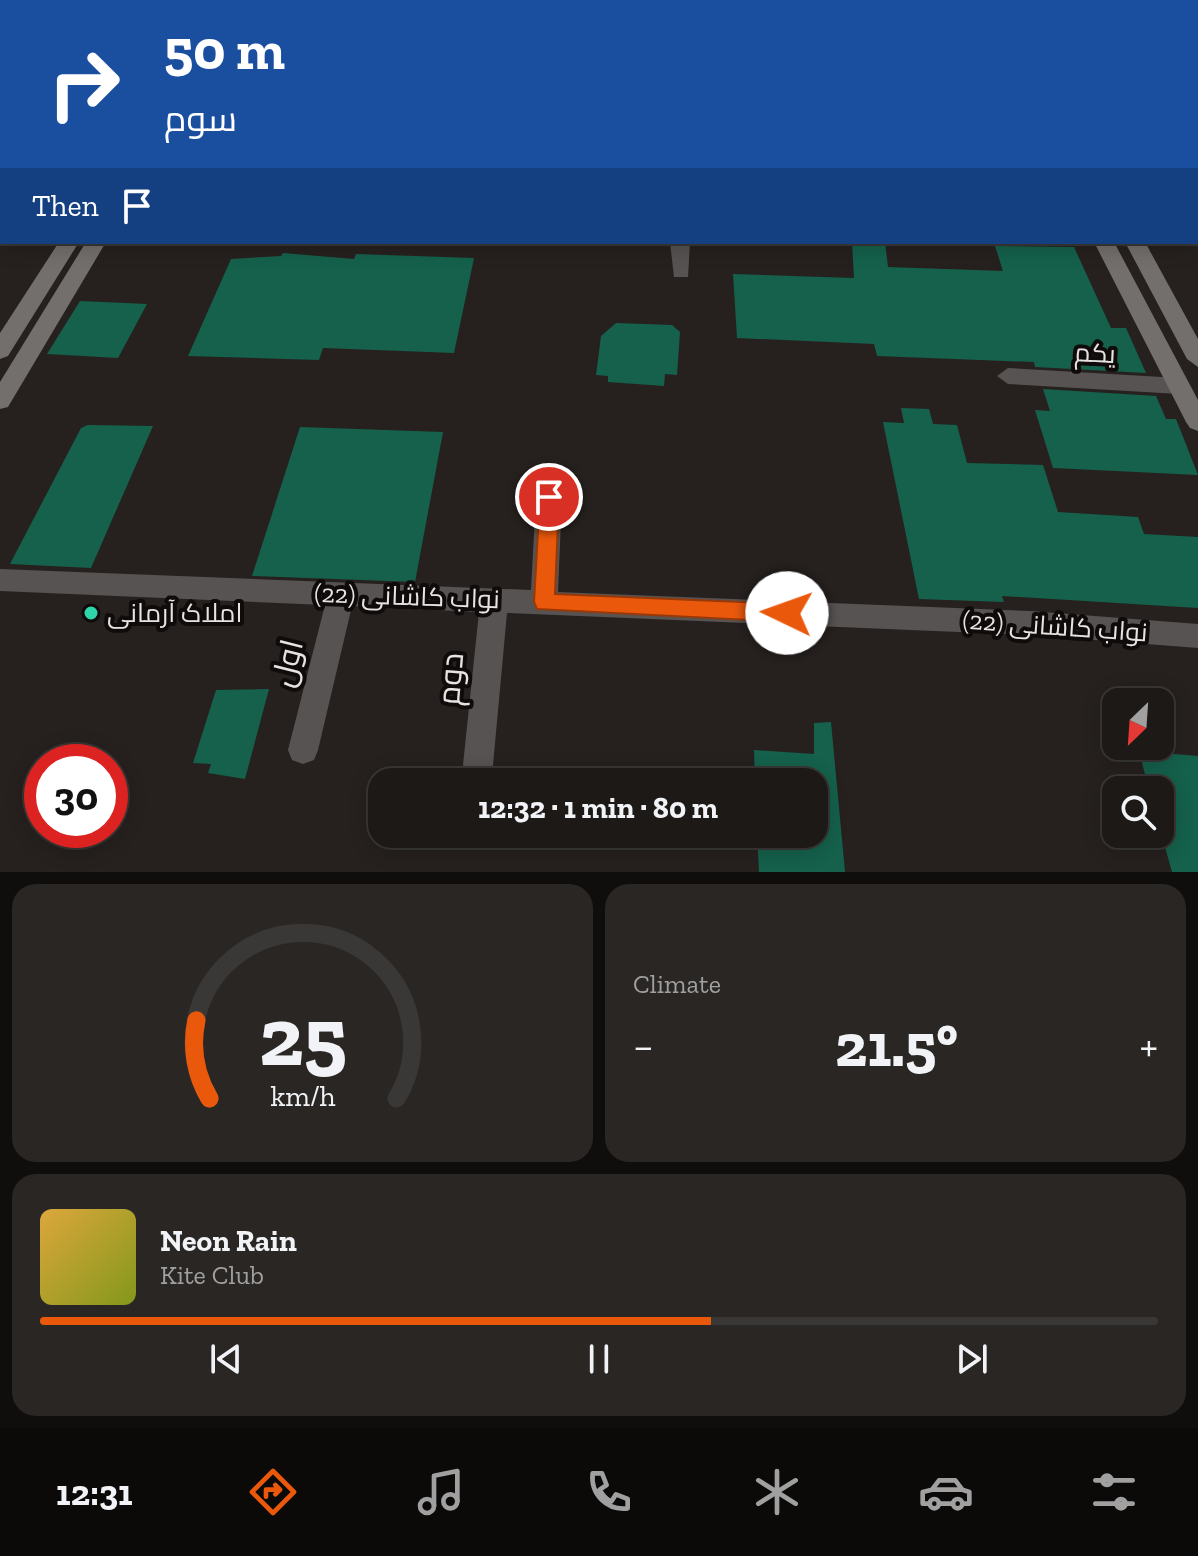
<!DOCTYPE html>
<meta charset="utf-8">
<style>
:root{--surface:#1c1917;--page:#292624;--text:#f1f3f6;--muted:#a0a0a1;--line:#3a3836;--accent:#ea580c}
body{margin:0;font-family:"Zilla Slab",Cairo,serif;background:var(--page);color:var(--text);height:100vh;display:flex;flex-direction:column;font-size:30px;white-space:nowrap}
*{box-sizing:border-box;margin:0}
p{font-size:26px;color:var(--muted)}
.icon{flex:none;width:44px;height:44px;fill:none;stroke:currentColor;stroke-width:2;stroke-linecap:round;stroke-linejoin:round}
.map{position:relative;height:872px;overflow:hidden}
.drawer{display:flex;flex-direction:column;gap:12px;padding:12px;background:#0f0e0d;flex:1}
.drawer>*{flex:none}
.hud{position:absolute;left:0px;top:0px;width:1198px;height:244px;box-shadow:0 4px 20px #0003,0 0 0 2px var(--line);background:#1a4fa0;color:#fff;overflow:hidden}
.needle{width:52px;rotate:205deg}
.buttons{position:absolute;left:1102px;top:688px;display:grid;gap:16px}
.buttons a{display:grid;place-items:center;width:72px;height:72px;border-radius:16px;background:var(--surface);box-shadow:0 4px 20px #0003,0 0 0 2px var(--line);font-size:40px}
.speed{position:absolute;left:24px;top:744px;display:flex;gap:16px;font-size:40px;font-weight:700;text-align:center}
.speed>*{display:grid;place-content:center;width:104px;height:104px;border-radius:50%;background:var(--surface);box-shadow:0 4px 20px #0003,0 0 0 2px var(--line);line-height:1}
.speed .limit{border:12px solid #d22;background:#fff;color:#111}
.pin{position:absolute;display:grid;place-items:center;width:68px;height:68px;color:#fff;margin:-34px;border:4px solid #fff;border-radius:50%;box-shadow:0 2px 8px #0007}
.me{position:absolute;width:88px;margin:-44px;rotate:273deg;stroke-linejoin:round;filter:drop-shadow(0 0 6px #0008)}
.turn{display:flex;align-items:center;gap:28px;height:168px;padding:0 32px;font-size:36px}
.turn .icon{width:104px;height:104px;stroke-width:2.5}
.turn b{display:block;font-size:56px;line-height:68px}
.then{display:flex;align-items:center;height:76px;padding:0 32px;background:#0003;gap:16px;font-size:30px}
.big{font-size:60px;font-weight:700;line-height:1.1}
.drawer .tile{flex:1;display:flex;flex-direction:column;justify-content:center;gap:12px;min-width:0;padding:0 28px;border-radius:24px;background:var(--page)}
.drawer .dial{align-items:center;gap:0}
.dial svg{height:208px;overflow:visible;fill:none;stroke:var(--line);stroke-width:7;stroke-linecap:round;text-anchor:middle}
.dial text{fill:var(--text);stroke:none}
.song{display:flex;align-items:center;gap:24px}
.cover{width:96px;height:96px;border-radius:12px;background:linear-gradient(135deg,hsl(40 70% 55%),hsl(70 70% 35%))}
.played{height:8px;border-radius:4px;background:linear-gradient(90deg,var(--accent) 60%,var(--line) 60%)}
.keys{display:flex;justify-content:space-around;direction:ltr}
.heat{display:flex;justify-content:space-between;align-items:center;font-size:44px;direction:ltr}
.drawer .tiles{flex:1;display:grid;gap:12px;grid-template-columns:1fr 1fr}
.tile:last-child{grid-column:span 2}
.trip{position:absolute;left:368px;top:768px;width:460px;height:80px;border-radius:24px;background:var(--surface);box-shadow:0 4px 20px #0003,0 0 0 2px var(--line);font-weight:700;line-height:80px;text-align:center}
.tabs{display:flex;height:128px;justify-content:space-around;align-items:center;background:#0b0a09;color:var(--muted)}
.tabs .icon{width:56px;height:56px}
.tabs .on{color:var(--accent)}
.tabs b{font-size:36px;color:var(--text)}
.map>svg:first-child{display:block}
.building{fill:#15614c}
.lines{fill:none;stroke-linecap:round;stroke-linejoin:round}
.street{fill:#565352;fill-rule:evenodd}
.secondary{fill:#736f6d;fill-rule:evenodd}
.route{fill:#ea580c;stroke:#983908;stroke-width:2}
.poi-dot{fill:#30d4aa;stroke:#0e0b0a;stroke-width:3}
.labels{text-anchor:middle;stroke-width:8;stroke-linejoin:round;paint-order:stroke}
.street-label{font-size:26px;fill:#e7e3e2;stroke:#0e0b0a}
.poi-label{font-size:26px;fill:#e7e3e2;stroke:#0e0b0a;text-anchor:start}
.near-street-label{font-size:32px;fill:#e7e3e2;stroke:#0e0b0a}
</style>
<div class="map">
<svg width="1198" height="872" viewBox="0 0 1198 872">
<rect width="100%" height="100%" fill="#26211f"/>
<path class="building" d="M852,242H885L888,267L1003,271L995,246L1074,247L1111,328H1126L1146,373L1035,367L1034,362L877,356L874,344L737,338L733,274L854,278Z
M283,253L354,259L356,254L474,258L454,353L323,348L319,360L188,356L231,259L281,256Z
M80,301L147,304L118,358L47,354Z
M616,323L672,325L680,332L677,375L665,374L664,386L608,382V376L596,375L601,336Z
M1043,389L1156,396L1166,419H1176L1198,475L1053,468L1035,410L1050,411Z
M901,408L929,409L933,424L957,425L967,463L1043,465L1058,512L1138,517L1144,534L1198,537V608L1002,596L1004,602L919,599L883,422L904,423Z
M88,425L153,426L91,568L10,564L81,428Z
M300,427L443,432L415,582L252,576Z
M269,689L245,779L208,773L211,764L193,763L216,690Z
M831,722L845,872H759L757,834H814V782H755L754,750L814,754V723Z
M1139,751L1198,756V872H1172L1160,829V790H1149Z"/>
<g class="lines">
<path class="street" d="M846,0H860V2H846Z
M1196,29H1198V39H1196Z
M1196,124H1198V136H1196Z
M0,179H2V191H0Z
M670,242H690L688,277H674Z
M1008,368L1179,378L1190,386L1179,394L1008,384L997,376Z
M549,487L558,490L562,497L558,592L1030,611L1198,624V648L1030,635L507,613L493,765L489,775L478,780L467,775L463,765L479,612L352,606L318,750L314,760L303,764L292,760L288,750L325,605L0,591V569L531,590L536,497L540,490Z"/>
<path class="secondary" d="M934,0H948L949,2H935Z
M953,0H968L969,2H954Z
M59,242H79L8,356L0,359V333Z
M86,242H106L8,407L0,409V382Z
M1094,242H1114L1198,400V431L1190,428L1186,422Z
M1125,242H1145L1198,339V367L1187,359Z"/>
</g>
<path class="route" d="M549,490L559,497L555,594L787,604L795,606L798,613L795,619L787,622L537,609L534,602L540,497Z"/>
<circle class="poi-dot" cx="91" cy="613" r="8"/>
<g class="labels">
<g class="street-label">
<text transform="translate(1095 353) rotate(3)" y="9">یکم</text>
<text transform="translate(407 596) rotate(2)" y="9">نواب کاشانی (22)</text>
<text transform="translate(1055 626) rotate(4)" y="9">نواب کاشانی (22)</text>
</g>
<g class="poi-label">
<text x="107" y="622">املاک آرمانی</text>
</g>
<g class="near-street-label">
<text transform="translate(287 663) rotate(-76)" y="11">اول</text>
<text transform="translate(450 679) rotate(-85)" y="11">دوم</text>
</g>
</g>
</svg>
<div class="buttons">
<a><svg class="needle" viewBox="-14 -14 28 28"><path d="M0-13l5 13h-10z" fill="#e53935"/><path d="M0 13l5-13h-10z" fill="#a0a0a1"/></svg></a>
<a><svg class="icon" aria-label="search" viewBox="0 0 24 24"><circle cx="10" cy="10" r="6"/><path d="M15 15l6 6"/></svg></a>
</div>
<div class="speed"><div class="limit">30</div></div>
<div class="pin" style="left:549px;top:497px;background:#d93025"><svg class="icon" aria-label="arrive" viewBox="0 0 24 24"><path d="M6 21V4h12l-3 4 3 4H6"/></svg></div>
<svg class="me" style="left:787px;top:613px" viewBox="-20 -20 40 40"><circle r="19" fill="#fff"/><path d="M0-13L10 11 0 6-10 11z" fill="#ea580c"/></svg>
<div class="trip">12:32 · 1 min · 80 m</div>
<div class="hud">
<div class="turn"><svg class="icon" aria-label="right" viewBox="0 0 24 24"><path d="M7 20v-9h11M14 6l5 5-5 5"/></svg><div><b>50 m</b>سوم</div></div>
<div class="then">Then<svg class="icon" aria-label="arrive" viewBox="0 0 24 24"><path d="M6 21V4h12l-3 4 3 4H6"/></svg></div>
</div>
</div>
<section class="drawer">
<div class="tiles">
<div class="tile dial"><svg viewBox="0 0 100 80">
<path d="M14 69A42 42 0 1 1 86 69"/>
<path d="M14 69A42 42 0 0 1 9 39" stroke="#ea580c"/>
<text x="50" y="56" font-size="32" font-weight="700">25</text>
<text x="50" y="72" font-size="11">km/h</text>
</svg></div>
<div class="tile"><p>Climate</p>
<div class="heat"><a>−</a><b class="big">21.5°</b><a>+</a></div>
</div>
<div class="tile">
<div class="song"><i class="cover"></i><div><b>Neon Rain</b><p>Kite Club</p></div></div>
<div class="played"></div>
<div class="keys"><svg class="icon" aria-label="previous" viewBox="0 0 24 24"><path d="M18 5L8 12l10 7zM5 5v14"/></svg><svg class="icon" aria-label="pause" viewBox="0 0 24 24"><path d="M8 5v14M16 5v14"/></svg><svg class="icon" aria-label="next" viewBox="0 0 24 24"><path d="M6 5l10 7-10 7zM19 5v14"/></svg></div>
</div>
</div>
</section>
<nav class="tabs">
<b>12:31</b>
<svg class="icon on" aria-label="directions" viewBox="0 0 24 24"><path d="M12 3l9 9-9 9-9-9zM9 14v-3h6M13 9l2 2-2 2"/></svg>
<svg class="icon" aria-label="music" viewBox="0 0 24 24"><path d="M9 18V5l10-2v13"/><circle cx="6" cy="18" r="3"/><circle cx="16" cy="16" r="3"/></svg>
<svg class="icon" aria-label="phone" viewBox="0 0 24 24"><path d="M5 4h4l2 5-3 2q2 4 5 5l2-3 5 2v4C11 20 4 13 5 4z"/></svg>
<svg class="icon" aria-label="climate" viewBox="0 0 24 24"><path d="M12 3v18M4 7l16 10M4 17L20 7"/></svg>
<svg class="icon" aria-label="car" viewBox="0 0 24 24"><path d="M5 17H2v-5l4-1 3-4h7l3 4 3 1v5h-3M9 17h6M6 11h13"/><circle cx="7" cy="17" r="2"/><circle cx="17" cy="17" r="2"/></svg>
<svg class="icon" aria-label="filters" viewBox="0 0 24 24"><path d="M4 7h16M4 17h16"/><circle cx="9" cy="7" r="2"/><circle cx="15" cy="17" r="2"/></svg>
</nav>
